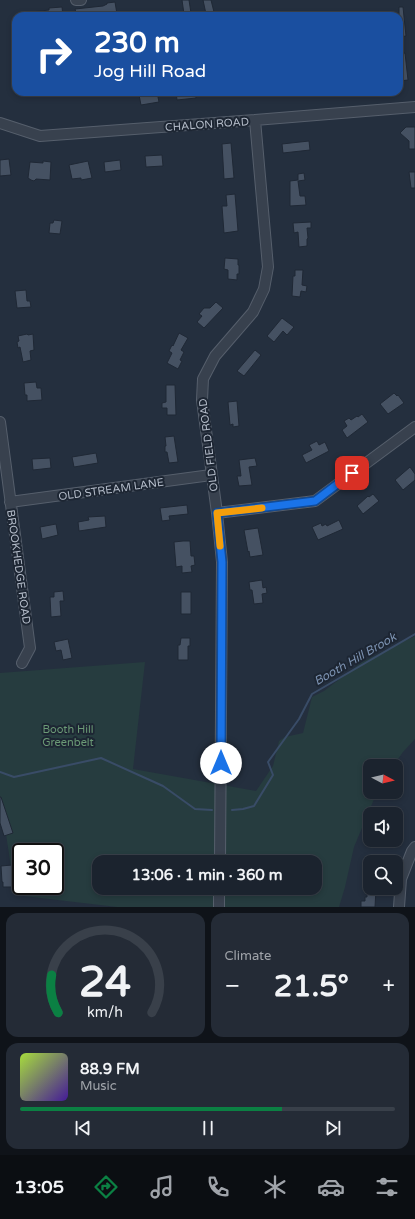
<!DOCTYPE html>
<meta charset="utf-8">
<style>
:root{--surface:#1b232e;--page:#242b36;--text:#f1f3f6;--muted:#a0a4aa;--line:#39404a;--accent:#0b8043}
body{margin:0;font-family:"Varela Round",sans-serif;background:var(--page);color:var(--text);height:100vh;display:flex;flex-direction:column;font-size:15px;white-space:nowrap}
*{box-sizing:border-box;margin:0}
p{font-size:13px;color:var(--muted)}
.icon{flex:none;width:22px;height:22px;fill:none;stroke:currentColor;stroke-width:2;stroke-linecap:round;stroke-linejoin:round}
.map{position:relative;height:907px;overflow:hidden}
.side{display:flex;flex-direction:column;gap:6px;padding:6px;background:#0f1319;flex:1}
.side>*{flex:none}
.banner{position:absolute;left:12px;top:12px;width:391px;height:84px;border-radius:12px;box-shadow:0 2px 6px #0003,0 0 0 1px var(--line);background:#1a4fa0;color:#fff;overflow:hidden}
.needle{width:26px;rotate:97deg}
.buttons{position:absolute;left:363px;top:759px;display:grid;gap:8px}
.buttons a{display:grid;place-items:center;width:40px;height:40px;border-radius:8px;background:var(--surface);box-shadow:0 2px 6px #0003,0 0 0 1px var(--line);font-size:20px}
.speed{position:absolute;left:12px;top:843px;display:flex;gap:8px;font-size:20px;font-weight:700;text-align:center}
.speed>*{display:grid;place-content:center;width:52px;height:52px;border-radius:50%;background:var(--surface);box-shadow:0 2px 6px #0003,0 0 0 1px var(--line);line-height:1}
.speed .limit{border:2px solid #111;border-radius:6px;background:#fff;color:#111}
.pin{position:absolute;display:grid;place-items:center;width:34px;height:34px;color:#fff;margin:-17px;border-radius:8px;box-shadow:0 2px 6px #0006}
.me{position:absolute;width:44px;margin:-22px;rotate:0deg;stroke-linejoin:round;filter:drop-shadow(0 0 3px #0008)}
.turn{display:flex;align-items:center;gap:14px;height:84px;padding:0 16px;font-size:18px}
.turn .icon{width:52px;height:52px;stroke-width:2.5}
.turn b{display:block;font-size:28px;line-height:34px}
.big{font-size:30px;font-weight:800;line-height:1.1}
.side .widget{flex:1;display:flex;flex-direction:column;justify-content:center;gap:6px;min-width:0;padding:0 14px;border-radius:12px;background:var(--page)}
.side .dial{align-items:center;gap:0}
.dial svg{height:104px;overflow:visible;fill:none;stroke:var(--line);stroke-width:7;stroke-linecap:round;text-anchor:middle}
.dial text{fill:var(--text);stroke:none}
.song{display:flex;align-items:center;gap:12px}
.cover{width:48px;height:48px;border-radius:6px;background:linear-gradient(135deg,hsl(80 70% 55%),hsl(260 70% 35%))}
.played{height:4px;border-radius:2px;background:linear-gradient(90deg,var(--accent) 70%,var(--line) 70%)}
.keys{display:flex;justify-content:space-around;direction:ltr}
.heat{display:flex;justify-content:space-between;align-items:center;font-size:22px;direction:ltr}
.side .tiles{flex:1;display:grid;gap:6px;grid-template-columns:1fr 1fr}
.widget:last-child{grid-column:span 2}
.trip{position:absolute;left:92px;top:855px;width:230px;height:40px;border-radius:12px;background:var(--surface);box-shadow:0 2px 6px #0003,0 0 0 1px var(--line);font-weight:800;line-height:40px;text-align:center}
.menu{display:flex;height:64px;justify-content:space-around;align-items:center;background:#0b0e12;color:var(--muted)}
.menu .icon{width:28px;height:28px}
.menu .selected{color:var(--accent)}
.menu b{font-size:18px;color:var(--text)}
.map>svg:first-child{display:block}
.green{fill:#263c3f;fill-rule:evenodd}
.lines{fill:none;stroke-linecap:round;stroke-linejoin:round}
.stream{stroke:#394c67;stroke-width:2}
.building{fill:#455162;stroke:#1f2835}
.minor-casing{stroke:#565f6c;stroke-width:12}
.minor{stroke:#38414e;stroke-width:10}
.route-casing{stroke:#114b97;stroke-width:10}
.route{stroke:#1a73e8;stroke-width:7}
.slow{stroke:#f59e0b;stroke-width:7}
.labels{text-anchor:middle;stroke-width:4;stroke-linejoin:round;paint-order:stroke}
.street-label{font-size:11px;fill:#b4bcc9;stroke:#1d2633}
.park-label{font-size:11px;fill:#6b9a76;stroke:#1d2633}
.water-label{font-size:12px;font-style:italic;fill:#7c92b1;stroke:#1d2633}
</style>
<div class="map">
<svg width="415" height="907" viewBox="0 0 415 907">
<rect width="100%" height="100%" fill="#242f3e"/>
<path class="green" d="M415,636V739L403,752L393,766H370V792H377L354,847L345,887L339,907H117L15,895L1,800H0V673L145,662L133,769L256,791L273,766L279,741L285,737L303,733L312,697L324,691L362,662ZM21,852H55V886H21ZM99,862H315V888H99Z"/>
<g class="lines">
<path class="stream" d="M0,772L14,777L101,758L163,786L195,809L212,810
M232,810L243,809L254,806L273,775L268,762L299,719L312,694L415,634"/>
</g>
<path class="building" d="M182,0H189L191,13L184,14Z
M203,0H211L214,12L206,14Z
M115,2L117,14L109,16H103V14L92,16H77L75,9L103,6L107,4V3Z
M62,7L63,16H32V12L49,10V8Z
M399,7H403L406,36L399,37Z
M405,53L408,80L399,81V54Z
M142,92H148L149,94L157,92L159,102L141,105L139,95H142Z
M176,92H196V98L177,100Z
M406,127H415V149H409V141L400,133Z
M309,141L310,150L283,153L282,144Z
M231,143L234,178L224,179L222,144Z
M162,155L163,166L146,167L145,156Z
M9,159L11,175L0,176V160Z
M120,160L121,170L105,172L104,162Z
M43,161L51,162L50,180L36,179L34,181L31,180L28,178L30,162L43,163Z
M88,161L92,178L81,180V178L72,179L69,165Z
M409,172H415V188H411Z
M304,173L305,180L298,181L300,196H305L306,205L290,206V181L298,180V174Z
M235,194L238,231L224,233L222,206H227L226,195Z
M54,220L62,221L60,234L49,233L50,223H53Z
M311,222V228H307L308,238L307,239V246L299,247L298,232L294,233L293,223Z
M225,258L238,259V265H239V274H237V280L228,279V270L224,269Z
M295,270H303L302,285L307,286L306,292L301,291L300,297L292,296L293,276H295Z
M26,290L27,301H30L31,307L17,308L15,291Z
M216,302L223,308L204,328L197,322L202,316L199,314L204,308H210Z
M282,318L294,327L287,335L283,331L274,342L267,336Z
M179,333L188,338L181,350L184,352L180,360L182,361L178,369L167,363L172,353L169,351L172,345L173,346Z
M27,334L28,335L33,334L34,350L30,351L31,360L23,362L20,347L18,348L17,342L19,341L18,336Z
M255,350L261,355L244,376L237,371Z
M36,382L37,388H41L42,400L27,401V395H25L24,383Z
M166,385H175L176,415H167V408H162V403L166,402Z
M394,393L397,396L398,395L404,403L388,414L380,404Z
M237,401L239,426L233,427V424L230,425L228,402Z
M362,414L368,422L347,438L342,430L347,426L344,421L349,418L351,420L357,416L358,417Z
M174,436L178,462L169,463L167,452H165V446H166L165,437Z
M317,441L319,445L325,442L329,451L306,463L302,455L312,450L309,445Z
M96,453L98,463L74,467L72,457Z
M50,458L51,468L33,470L32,459Z
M255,458L257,466L249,467L252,485L239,486L237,476H241L239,460Z
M410,467L415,474V480L403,490L395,480Z
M373,494L379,501L363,514L357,506L368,496L369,497Z
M187,505L188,514L169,516L170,520L162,521L160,508Z
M105,516L106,527L79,531L78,522L89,520L88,517Z
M339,520L343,529L318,540L312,527L321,523L322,526L326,524L327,526Z
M56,524L58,535L42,539L40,527Z
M258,528L263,555L250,557L249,551L248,552L244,530Z
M183,541H190L191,556H194L195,565L191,566L192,572L182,573V566L176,567L174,542Z
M262,580L263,588L266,587L267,593L262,594L263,603L254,604L252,590H250L249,582Z
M63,591L64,601H60L61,616L51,617L50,597H54V592Z
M181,592H191V614H181Z
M181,638H190V646H188V660H178V645H180Z
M68,639L72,658L63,660L61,650L56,651L54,642Z
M0,797H1L13,833L4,836L0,823Z
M12,865L13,887H3V882H2L1,866Z
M367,889H376L375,907H361V901H365V897H367Z"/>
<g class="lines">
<g class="minor-casing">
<path id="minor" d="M76,0H81
M0,123L40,136L255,120L415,107
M0,422L30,648L22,663
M10,502L211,475
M217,513L315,501L415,427
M220,862L222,562L217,513L202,400L203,379L215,356L253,312L264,289L268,267L255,120
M219,907V888
M399,907L401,879L412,851L415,847"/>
</g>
<use href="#minor" class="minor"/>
</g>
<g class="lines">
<g class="route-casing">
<path id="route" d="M221,763L222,562L217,513L315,501L352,473"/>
</g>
<use href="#route" class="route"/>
<path class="slow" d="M220,546L217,513L262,508"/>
</g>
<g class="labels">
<g class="street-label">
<text transform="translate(207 124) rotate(-4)" y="4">CHALON ROAD</text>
<text transform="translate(208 445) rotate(-97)" y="4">OLD FIELD ROAD</text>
<text transform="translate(111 489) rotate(-8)" y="4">OLD STREAM LANE</text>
<text transform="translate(19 567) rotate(82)" y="4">BROOKHEDGE ROAD</text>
</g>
<g class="park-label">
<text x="68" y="733">Booth Hill<tspan x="68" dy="13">Greenbelt</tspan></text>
</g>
<g class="water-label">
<text transform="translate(355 659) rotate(-30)" y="4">Booth Hill Brook</text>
</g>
</g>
</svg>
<div class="buttons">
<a><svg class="needle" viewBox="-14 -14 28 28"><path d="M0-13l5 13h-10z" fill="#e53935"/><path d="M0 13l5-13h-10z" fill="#a0a4aa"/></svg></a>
<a><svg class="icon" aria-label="sound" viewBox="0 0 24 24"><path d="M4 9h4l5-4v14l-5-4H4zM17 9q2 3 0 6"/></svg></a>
<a><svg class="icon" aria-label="search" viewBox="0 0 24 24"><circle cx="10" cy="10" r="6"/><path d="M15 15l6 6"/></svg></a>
</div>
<div class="speed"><div class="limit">30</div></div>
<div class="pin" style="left:352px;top:473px;background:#d93025"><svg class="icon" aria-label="arrive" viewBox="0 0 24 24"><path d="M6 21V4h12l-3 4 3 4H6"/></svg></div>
<svg class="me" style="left:221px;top:763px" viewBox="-20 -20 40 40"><circle r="19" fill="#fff"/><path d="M0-13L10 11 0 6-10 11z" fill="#1a73e8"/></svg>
<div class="trip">13:06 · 1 min · 360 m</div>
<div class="banner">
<div class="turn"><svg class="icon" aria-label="right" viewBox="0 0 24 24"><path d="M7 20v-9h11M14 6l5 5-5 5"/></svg><div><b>230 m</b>Jog Hill Road</div></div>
</div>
</div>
<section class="side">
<div class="tiles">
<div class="widget dial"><svg viewBox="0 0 100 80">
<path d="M14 69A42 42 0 1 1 86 69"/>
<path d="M14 69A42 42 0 0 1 9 40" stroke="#0b8043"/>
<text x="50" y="56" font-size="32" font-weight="700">24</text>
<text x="50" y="72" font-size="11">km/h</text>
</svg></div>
<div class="widget"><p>Climate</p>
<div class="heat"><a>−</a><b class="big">21.5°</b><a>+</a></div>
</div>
<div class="widget">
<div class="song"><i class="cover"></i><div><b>88.9 FM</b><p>Music</p></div></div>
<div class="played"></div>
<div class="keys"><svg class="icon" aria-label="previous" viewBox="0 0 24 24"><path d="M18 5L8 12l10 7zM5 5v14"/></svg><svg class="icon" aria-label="pause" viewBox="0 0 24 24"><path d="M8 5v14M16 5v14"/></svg><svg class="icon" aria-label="next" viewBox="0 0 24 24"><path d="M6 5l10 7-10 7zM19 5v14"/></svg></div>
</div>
</div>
</section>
<nav class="menu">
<b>13:05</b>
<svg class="icon selected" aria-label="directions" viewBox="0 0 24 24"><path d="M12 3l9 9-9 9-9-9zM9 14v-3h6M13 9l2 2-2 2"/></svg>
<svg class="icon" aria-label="music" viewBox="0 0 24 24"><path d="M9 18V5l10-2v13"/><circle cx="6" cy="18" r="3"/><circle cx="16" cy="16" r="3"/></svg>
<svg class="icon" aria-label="phone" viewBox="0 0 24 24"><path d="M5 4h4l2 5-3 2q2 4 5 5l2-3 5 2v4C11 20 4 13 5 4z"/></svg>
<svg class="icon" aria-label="climate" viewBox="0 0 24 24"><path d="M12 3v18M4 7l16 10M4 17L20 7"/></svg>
<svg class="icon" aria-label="car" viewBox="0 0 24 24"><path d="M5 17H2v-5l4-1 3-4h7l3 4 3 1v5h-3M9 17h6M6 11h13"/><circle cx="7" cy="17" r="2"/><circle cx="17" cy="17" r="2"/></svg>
<svg class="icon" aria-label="filters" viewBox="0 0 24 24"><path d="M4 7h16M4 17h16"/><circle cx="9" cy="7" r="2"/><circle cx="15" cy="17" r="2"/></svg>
</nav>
